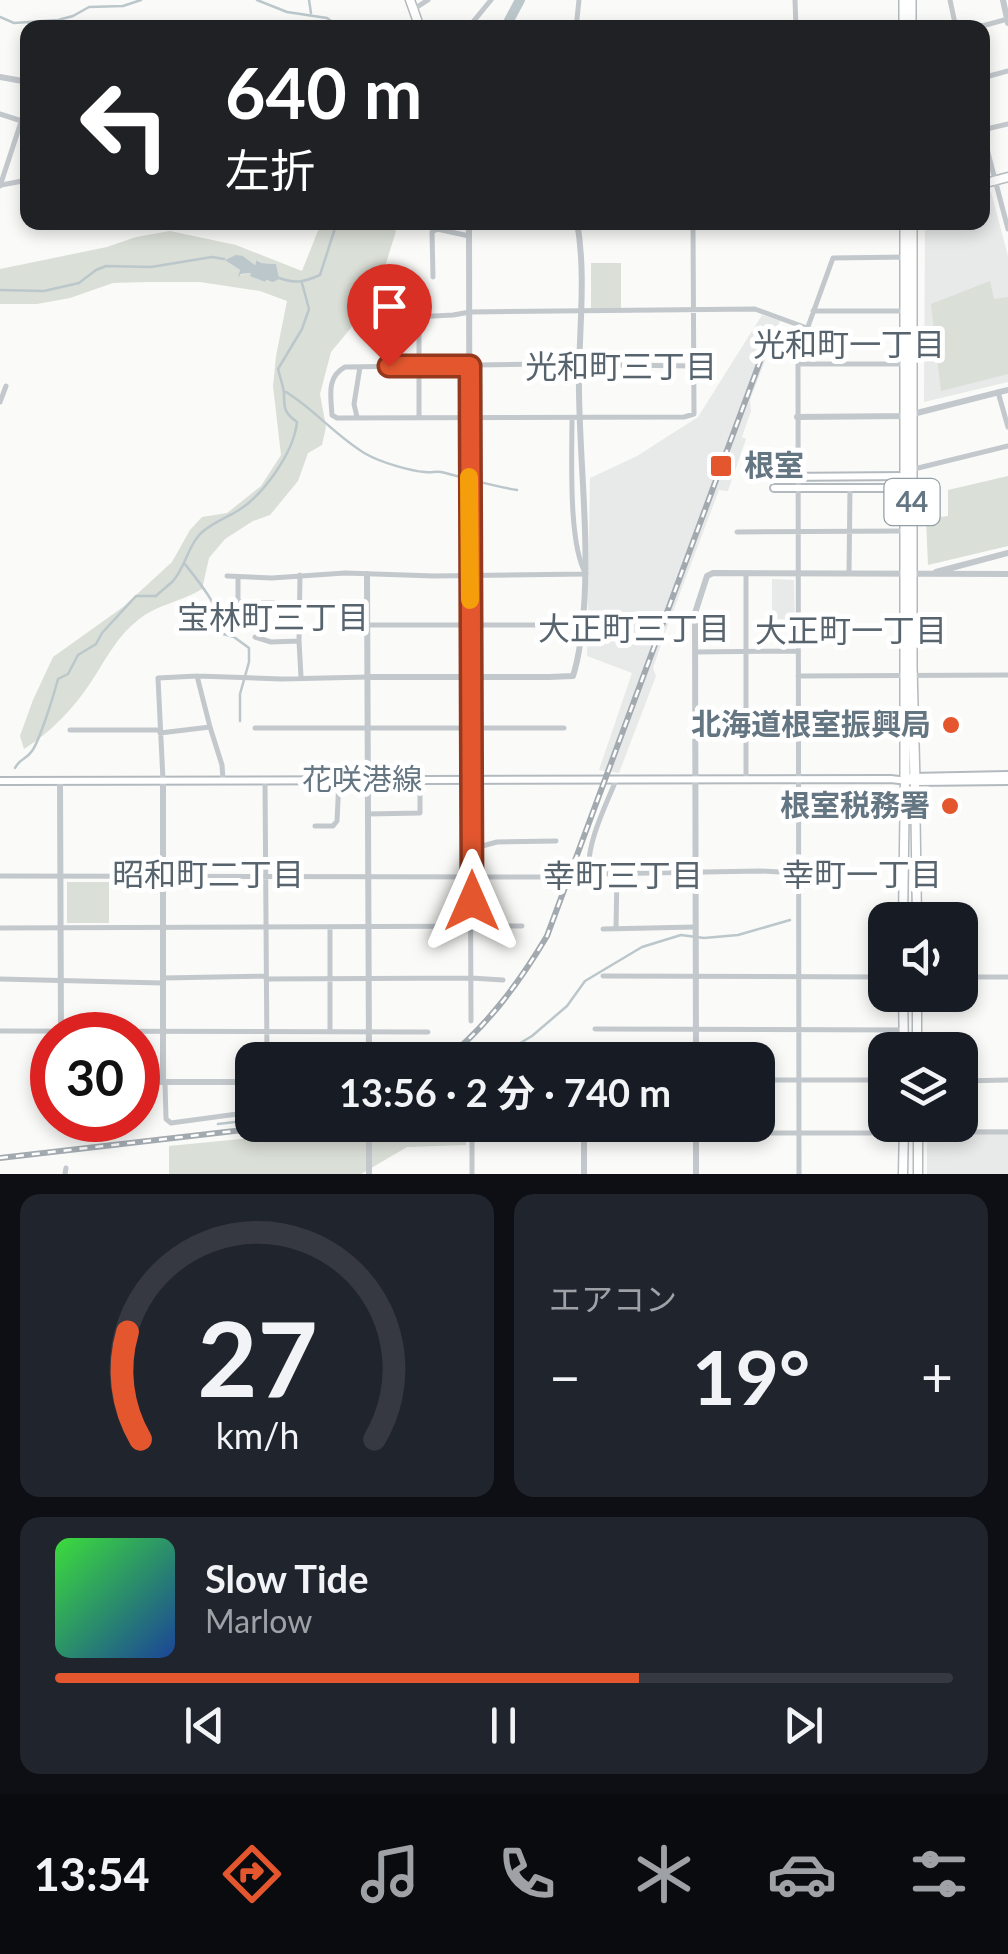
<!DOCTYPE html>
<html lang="ja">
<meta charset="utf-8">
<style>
:root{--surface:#171b24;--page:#20242c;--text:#f1f3f6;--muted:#9ea1a6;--line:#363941;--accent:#e4572e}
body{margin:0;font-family:Lato,"Noto Sans JP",sans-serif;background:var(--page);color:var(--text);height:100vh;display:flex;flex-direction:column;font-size:38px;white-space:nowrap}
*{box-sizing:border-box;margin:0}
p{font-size:32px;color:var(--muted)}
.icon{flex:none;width:55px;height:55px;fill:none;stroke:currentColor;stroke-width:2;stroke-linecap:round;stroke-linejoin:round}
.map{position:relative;height:1174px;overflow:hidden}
.drawer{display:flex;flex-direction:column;gap:20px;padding:20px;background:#0d0f14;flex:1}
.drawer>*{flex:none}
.hud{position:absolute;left:20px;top:20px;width:970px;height:210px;border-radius:20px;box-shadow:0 5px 15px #0003;background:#202124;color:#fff;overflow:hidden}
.buttons{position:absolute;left:868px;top:902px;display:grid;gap:20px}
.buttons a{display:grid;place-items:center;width:110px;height:110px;border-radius:20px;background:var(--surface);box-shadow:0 5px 15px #0003;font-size:50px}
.speed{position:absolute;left:30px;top:1012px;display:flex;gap:20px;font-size:50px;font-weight:700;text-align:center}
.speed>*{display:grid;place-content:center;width:130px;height:130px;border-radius:50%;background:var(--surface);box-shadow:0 5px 15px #0003;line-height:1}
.speed .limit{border:15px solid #d22;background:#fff;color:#111}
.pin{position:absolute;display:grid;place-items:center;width:85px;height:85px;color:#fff;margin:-102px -42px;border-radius:50% 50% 50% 0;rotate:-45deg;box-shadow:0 0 10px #0007}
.pin .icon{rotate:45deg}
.me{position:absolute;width:110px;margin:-55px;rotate:0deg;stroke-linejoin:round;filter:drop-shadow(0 0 8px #0008)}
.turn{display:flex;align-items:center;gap:35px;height:210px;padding:0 40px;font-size:45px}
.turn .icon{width:130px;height:130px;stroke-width:2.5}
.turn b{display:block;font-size:70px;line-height:85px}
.big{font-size:75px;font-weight:700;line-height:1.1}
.drawer .card{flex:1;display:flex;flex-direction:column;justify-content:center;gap:15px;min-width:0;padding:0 35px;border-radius:20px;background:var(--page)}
.drawer .dial{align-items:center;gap:0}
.dial svg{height:260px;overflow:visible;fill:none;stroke:var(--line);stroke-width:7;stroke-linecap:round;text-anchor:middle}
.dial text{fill:var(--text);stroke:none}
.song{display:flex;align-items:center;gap:30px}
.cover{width:120px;height:120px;border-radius:15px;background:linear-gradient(135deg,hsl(120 70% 55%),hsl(220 70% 35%))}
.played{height:10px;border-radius:5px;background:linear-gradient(90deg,var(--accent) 65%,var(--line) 65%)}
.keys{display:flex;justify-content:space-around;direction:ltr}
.heat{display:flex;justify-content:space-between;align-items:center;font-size:55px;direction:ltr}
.drawer .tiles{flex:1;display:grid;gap:20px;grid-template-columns:1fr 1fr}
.card:last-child{grid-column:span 2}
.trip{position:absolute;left:235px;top:1042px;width:540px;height:100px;border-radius:20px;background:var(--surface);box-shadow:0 5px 15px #0003;font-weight:700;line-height:100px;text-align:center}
.menu{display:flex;height:160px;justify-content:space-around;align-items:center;background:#090b0e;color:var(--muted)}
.menu .icon{width:70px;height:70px}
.menu .current{color:var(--accent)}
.menu b{font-size:45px;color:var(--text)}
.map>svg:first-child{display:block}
.built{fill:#e8e9e9}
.green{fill:#dadfd7;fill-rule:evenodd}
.water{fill:#bbc7cb}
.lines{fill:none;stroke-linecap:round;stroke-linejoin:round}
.stream{stroke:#bbc7cb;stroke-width:2.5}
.river{stroke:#bbc7cb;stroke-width:10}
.secondary-casing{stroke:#b3babf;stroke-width:10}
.primary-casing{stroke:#b5babe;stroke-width:11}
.trunk-casing{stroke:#b4b9bd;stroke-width:12}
.minor{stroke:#c3c8cc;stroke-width:5}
.tertiary{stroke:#c3c8cc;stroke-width:6}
.secondary{stroke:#fff;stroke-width:6}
.primary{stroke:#fff;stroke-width:8}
.trunk{stroke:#fff;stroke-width:9}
.rail-casing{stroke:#a2aab0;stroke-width:6}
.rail{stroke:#fff;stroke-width:2.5;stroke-dasharray:8;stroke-linecap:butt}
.route-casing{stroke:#94391e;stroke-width:25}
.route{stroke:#e4572e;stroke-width:18}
.slow{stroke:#f59e0b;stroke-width:18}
.poi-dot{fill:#e4572e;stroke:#fff;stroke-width:4}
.labels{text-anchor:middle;stroke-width:10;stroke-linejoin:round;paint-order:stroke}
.shield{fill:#fff;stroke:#939fa8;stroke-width:2.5}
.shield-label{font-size:28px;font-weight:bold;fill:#657683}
.poi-label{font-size:30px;font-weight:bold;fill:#657683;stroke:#fff;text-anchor:end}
.street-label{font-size:30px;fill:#657683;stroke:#fff}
.neighbourhood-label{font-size:32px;fill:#57646e;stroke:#fff}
</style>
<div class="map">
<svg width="1008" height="1174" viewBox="0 0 1008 1174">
<rect width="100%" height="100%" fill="#fafaf8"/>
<path class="built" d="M991,192L1008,256V382L924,402L925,223L982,222L983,194Z
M762,315L780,321L750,400L751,411L742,437L746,439L728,491L719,490L665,633L653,668L656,676L619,773L599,770L632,673L587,656L590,478L637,456L698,417Z
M772,579L794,580L795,625L772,624Z
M927,1129H1008V1174H927Z"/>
<path class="green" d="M321,223H389L396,231L375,299L331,352L320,394L326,427L322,445L308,453L298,481L270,515L253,521L225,539L209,558L202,589C181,602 158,604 138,620C117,636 105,661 91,682C74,708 50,733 24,749L20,736L33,700L53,657L123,607L172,562L190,530L202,517L227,513L261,486L281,455L273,386L276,356L287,301L260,291L200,282H147L113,283L70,298L37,304H0V269L107,247L136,237L170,231L236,245L302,271ZM243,256L255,265L258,260L261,263L276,264L277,274L265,282L251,276V273L239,275L240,270L226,260Z
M591,263H621V309L591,310Z
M990,281L994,299L1008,297V374L941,391L931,304Z
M1008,476V546L928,565L926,519L948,516V490Z
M67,882H109V923H67Z
M350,1125H466V1145L407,1147L361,1174H169V1146L331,1130Z"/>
<path class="water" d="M236,255L243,256L255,265L257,260L261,263L276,264L279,279L273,282L267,280L265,282L250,276L251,273L241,274L238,277L240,270L225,260Z"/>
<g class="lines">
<path class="stream" d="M257,0L287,12L327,18L340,28
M309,0L311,13
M0,17L14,23L58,20L73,16L89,7L123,6L141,0
M279,278C296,284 304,282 320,275L337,222
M0,290L44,291L79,283L96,270L106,266L151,267L212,257L224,259
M286,392C314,409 337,437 366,454C380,462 410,471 425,472C433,473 434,471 441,472C466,478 491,486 517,490
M184,563C200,583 221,608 223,634L234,637L249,648V662L240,694V721
M15,768C20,758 26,760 32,751C40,740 54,694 58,679L68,674L78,655L96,644L102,633L136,596H156C161,591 168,586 173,581C186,566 187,548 200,534C211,523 226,518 239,510C264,494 294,452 297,422C284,413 284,408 284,393C283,385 280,377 278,369L302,329L309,309L302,283
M492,1060L532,1036L567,1006L585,981L642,947L681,935L704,938L738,935L790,920
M218,1124L252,1120"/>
<path class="river" d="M505,28L520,0"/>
<g class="secondary-casing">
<path id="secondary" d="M777,477L906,476
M774,488H905
M911,777L1008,775
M0,781L891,779L915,782L1008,781"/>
</g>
<g class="primary-casing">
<path id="primary" d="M410,0L420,28
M982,184L1008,177
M915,782L917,920
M903,920L905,779
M903,995L904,1050
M917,995V1050
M918,1125V1174
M903,1174L904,1125"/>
</g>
<g class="trunk-casing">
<path id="trunk" d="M904,28V0
M911,28V0
M905,222V779
M912,222V667L915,782"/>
</g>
<path class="minor" d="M795,0L796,28
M950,0L956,28
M414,9L428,0
M468,28L491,0
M576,28L579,0
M975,28L1008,19
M982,78L1008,71
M0,114L28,123
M982,130L1008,229
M982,130L1008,124
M1,185L28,180
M0,186L21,122
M693,222L694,414L684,417L337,418L332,415C331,397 326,377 345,367L543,364L694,366
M433,277L432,232L437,229L469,236
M813,311H905
M419,316V418
M394,318L453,315L470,312L755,309L807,328
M798,364H905
M998,392L1008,427
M0,402L6,386
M357,417L354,404L360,367
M914,469L1008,446
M737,532L905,531
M849,573L850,488
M300,575L299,641L301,677
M227,576L272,578L345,573L434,576L586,574C568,545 572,455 572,418
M238,577V600L246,603H300
M368,625H582
M255,637L271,642L299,641
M695,652L797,651
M197,676L210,727L222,765L223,779
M798,676L1008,675
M696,722L798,724
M255,728H564
M70,730H160
M160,733L210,727
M746,779V573
M163,780L158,678L197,676L281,679L368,677
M265,780L267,1060
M470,780L471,1021
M616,780C607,803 584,848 590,872L595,874L760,871L780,872L798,875
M368,814L420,813V780
M315,826H333L337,821L339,780
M471,849L497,842L556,841
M0,876L547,877
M0,928L522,926
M616,928L617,874
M603,929L695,927
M603,976L885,977
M960,977H1008
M163,978L266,976
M0,979L162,983
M266,979L471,978L503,980
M330,1029V927
M595,1029L904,1030
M0,1031L428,1032
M758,1080H885
M960,1081L1007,1080
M165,1082L166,1119L171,1123L252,1112
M918,1132H1008
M65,1174L66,1168
M472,1174V1133H903
M799,1174L798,354L833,258L908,257"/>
<path class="tertiary" d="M1003,0L1008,23
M0,77L28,82
M469,222L470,780
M797,417L905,416L1008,390
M936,572L1008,553
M367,574L369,1060
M368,677H549L573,676C580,654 582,630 584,607C589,535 580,464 579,392C578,336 587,278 577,222
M60,781L61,1035
M163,781V1082
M696,1060L695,613L707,576L713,573L1008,574
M138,1082H252
M369,1125V1174
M584,1125V1174
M696,1125V1174"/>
<use href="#secondary" class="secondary"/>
<use href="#primary" class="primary"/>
<use href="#trunk" class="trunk"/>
<g class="rail-casing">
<path id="rail" d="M445,1060C488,1025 519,983 547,936L772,329
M0,1158L286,1125"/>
</g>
<use href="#rail" class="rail"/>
</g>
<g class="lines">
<g class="route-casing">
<path id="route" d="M389,366H470L472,901"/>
</g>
<use href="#route" class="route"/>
<path class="slow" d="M469,477L470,600"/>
</g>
<g class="poi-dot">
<rect x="709" y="454" width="24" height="24" rx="5"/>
<circle cx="951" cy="725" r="10"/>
<circle cx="950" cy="806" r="10"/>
</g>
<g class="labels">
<rect class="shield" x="884.5" y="479" width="55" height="46" rx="8"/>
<g class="shield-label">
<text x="912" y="512">44</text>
</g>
<g class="poi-label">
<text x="744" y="476" text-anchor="start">根室</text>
<text x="931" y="735">北海道根室振興局</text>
<text x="930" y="816">根室税務署</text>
</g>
<g class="street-label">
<text x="362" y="790">花咲港線</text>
</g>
<g class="neighbourhood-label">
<text x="849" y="356">光和町一丁目</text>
<text x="621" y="378">光和町三丁目</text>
<text x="273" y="629">宝林町三丁目</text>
<text x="634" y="640">大正町三丁目</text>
<text x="851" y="642">大正町一丁目</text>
<text x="208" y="886">昭和町二丁目</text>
<text x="862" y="886">幸町一丁目</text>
<text x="623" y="887">幸町三丁目</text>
</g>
</g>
</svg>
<div class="buttons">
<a><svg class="icon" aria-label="sound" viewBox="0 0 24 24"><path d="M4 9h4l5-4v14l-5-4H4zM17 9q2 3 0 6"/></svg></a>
<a><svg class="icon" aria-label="layers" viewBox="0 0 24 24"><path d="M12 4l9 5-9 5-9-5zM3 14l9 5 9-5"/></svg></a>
</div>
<div class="speed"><div class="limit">30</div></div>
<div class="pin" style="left:389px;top:366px;background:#d93025"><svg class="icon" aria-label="arrive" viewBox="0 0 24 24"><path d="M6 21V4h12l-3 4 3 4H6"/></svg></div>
<svg class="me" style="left:472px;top:901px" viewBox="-20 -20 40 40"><path d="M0-17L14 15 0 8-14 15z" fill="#e4572e" stroke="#fff" stroke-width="4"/></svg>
<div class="trip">13:56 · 2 分 · 740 m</div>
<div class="hud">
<div class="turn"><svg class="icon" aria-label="left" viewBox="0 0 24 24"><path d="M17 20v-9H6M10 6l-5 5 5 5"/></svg><div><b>640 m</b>左折</div></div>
</div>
</div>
<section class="drawer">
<div class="tiles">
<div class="card dial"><svg viewBox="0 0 100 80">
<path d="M14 69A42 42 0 1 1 86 69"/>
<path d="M14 69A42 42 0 0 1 10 36" stroke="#e4572e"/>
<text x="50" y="56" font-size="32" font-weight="700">27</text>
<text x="50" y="72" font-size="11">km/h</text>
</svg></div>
<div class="card"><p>エアコン</p>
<div class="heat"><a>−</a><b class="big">19°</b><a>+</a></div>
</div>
<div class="card">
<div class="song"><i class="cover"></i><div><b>Slow Tide</b><p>Marlow</p></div></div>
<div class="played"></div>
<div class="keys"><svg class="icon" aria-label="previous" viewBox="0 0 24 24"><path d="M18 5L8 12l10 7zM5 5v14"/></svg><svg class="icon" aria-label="pause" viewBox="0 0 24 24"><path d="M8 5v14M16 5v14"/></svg><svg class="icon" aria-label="next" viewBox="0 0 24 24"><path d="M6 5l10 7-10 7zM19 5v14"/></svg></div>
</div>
</div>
</section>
<nav class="menu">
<b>13:54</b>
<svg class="icon current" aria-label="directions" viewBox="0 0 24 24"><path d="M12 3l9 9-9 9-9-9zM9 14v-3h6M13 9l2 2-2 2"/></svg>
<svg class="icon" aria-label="music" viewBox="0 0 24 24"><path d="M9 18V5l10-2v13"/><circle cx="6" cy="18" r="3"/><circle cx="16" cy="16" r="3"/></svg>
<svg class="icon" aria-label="phone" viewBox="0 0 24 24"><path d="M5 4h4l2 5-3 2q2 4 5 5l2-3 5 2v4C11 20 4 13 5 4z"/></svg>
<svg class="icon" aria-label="climate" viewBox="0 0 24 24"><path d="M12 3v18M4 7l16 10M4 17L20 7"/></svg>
<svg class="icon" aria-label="car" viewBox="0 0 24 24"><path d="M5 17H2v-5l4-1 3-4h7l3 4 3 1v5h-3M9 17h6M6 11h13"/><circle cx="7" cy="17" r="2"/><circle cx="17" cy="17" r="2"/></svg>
<svg class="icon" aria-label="filters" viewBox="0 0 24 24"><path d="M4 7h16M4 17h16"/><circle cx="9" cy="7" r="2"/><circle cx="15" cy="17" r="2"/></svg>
</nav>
